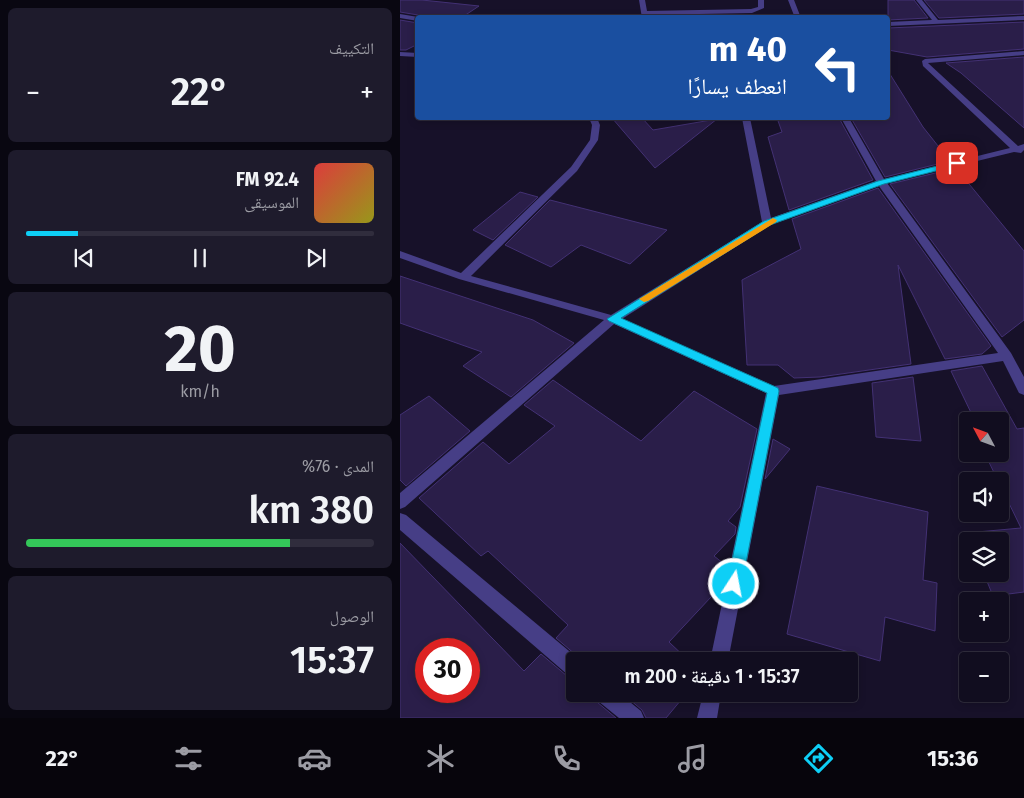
<!DOCTYPE html>
<html lang="ar">
<meta charset="utf-8">
<style>
:root{--surface:#110d1f;--page:#1e1b2c;--text:#f1f3f6;--muted:#9c9ca4;--line:#302d3d;--accent:#0ecff6}
body{margin:0;font-family:"Fira Sans","Noto Naskh Arabic",sans-serif;background:var(--page);color:var(--text);direction:rtl;height:100vh;display:flex;flex-direction:column;font-size:19px;white-space:nowrap}
*{box-sizing:border-box;margin:0}
p{font-size:16px;color:var(--muted)}
.icon{flex:none;width:28px;height:28px;fill:none;stroke:currentColor;stroke-width:2;stroke-linecap:round;stroke-linejoin:round}
.map{position:relative;flex:1;overflow:hidden;direction:ltr}
.sheet{display:flex;flex-direction:column;gap:8px;padding:8px;background:#090711;width:400px}
.sheet>*{flex:none}
.banner{position:absolute;left:15px;top:15px;width:475px;height:105px;border-radius:5px;box-shadow:0 2px 8px #0003,0 0 0 1px var(--line);direction:rtl;background:#1a4fa0;color:#fff;overflow:hidden}
.needle{width:32px;rotate:311deg}
.tools{position:absolute;left:559px;top:412px;display:grid;gap:10px}
.tools a{display:grid;place-items:center;width:50px;height:50px;border-radius:5px;background:var(--surface);box-shadow:0 2px 8px #0003,0 0 0 1px var(--line);font-size:25px}
.speed{position:absolute;left:15px;top:638px;display:flex;gap:10px;font-size:25px;font-weight:700;text-align:center}
.speed>*{display:grid;place-content:center;width:65px;height:65px;border-radius:50%;background:var(--surface);box-shadow:0 2px 8px #0003,0 0 0 1px var(--line);line-height:1}
.speed .limit{border:8px solid #d22;background:#fff;color:#111}
.pin{position:absolute;display:grid;place-items:center;width:42px;height:42px;color:#fff;margin:-21px;border-radius:10px;box-shadow:0 2px 8px #0006}
.me{position:absolute;width:55px;margin:-28px;rotate:11deg;stroke-linejoin:round;filter:drop-shadow(0 0 4px #0008)}
.turn{display:flex;align-items:center;gap:18px;height:105px;padding:0 20px;font-size:22px}
.turn .icon{width:65px;height:65px;stroke-width:2.5}
.turn b{display:block;font-size:35px;line-height:42px}
.big{font-size:38px;font-weight:600;line-height:1.1}
.sheet .tile{flex:1;display:flex;flex-direction:column;justify-content:center;gap:8px;min-width:0;padding:0 18px;border-radius:8px;background:var(--page)}
.sheet .dial{align-items:center;gap:0}
.dial b{font-size:65px;line-height:1}
.song{display:flex;align-items:center;gap:15px}
.cover{width:60px;height:60px;border-radius:8px;background:linear-gradient(135deg,hsl(0 70% 55%),hsl(60 70% 35%))}
.played{height:5px;border-radius:2px;background:linear-gradient(90deg,var(--accent) 15%,var(--line) 15%)}
.keys{display:flex;justify-content:space-around;direction:ltr}
.heat{display:flex;justify-content:space-between;align-items:center;font-size:28px;direction:ltr}
.charge{height:8px;border-radius:4px;background:linear-gradient(90deg,#34c759 76%,var(--line) 0)}
.trip{position:absolute;left:166px;top:652px;width:292px;height:50px;border-radius:5px;background:var(--surface);box-shadow:0 2px 8px #0003,0 0 0 1px var(--line);font-weight:600;line-height:50px;text-align:center;direction:rtl}
.tab-bar{display:flex;height:80px;justify-content:space-around;align-items:center;background:#07050c;color:var(--muted)}
.tab-bar .icon{width:35px;height:35px}
.tab-bar .current{color:var(--accent)}
.tab-bar b{font-size:22px;color:var(--text)}
main{display:flex;flex:1;min-height:0}
.map>svg:first-child{display:block}
.building{fill:#2a1e49;stroke:#433174;fill-rule:evenodd}
.lines{fill:none;stroke-linecap:round;stroke-linejoin:round}
.service{fill:#463e86;fill-rule:evenodd}
.minor{fill:#463e86;fill-rule:evenodd}
.route{fill:#0ecff6;stroke:#0987a0}
.slow{fill:#f59e0b}
</style>
<main>
<div class="map">
<svg width="624" height="718" viewBox="0 0 624 718">
<rect width="100%" height="100%" fill="#171129"/>
<path class="building" d="M0,0H22L79,6L61,18H21L18,15L0,12Z
M488,0H514L528,18L488,20Z
M524,0H624V14L539,18Z
M0,20L18,23V44L6,50H0Z
M624,22V49L527,57L488,50V28Z
M624,57V128L561,73L546,63Z
M488,71L523,127L550,161L485,177L451,118H488Z
M212,118H242L253,130L317,119L255,168Z
M377,118H439L473,180L389,210L368,137L382,132Z
M556,168L624,251V320L602,337L490,184Z
M478,188L591,346L582,354L545,359L498,265L511,364L420,377L394,378L378,365H347L342,280L401,249L392,219Z
M120,192L138,197L93,240L73,230Z
M150,200L267,230L230,264L181,245L151,267L105,245Z
M0,276L133,320L174,343L111,397L63,366L82,352L0,323Z
M582,366L617,429L624,428V592L593,596L584,574H600V541H570L566,533L621,528L585,454H600V421H575L551,371Z
M513,377L521,441L476,437L472,383Z
M153,380L241,441L294,391L357,429L340,507L328,521L336,527L335,534L314,556L328,567L325,582L269,642L289,661H183L156,638L168,625L88,551L81,556L19,498L83,442L109,464L155,426L124,405Z
M29,396L70,431L6,486L0,480V415Z
M373,439L390,449L365,479Z
M417,486L528,512L523,580L537,583L535,631L485,617L480,661L387,634Z
M0,543L124,671L141,654L167,676L175,679V694H193L197,702L216,718H0ZM26,649H69V691H26Z
M223,694H286L266,718H246L242,710Z"/>
<g class="lines">
<path class="service" d="M239,0H245L247,11L351,9L358,7V0H364V8L352,13L247,15L248,18H242Z"/>
<path class="minor" d="M388,0H394L401,18H395Z
M516,0H522L538,20L624,16V20L488,26V22L532,20Z
M0,14L18,17L19,18L18,21L0,18Z
M624,51V55L528,63L618,146L624,144V150L621,153L614,152L487,183L611,353L624,377V395L619,393L603,361L379,395L328,661H310L366,393L214,324L5,507L0,509V493L204,320L59,279L0,258V251L61,273L171,167L190,140L192,125L189,118H197L200,125L198,140L177,171L71,276L211,315L362,222L342,118H350L371,218L476,181L441,118H449L484,179L610,148L523,66L522,61L525,59ZM479,186L598,353L374,386L222,319L370,225Z
M0,52L18,53V57L0,56Z
M0,513L6,515L181,661H175V677L168,675L0,530Z
M195,694H220L241,711L244,718H219L198,701Z
M303,694H321L317,718H297Z"/>
</g>
<path class="route" d="M557,161L561,163L560,165L484,184L370,225L221,318L378,388L379,391L342,584L340,589L334,592L329,589L327,584L367,393L209,321L207,319L364,221L478,181Z"/>
<path class="slow" d="M373,218L377,220L376,222L248,301L244,302L239,299Z"/>
</svg>
<div class="tools">
<a><svg class="needle" viewBox="-14 -14 28 28"><path d="M0-13l5 13h-10z" fill="#e53935"/><path d="M0 13l5-13h-10z" fill="#9c9ca4"/></svg></a>
<a><svg class="icon" aria-label="sound" viewBox="0 0 24 24"><path d="M4 9h4l5-4v14l-5-4H4zM17 9q2 3 0 6"/></svg></a>
<a><svg class="icon" aria-label="layers" viewBox="0 0 24 24"><path d="M12 4l9 5-9 5-9-5zM3 14l9 5 9-5"/></svg></a>
<a>+</a>
<a>−</a>
</div>
<div class="speed"><div class="limit">30</div></div>
<div class="pin" style="left:557px;top:163px;background:#d93025"><svg class="icon" aria-label="arrive" viewBox="0 0 24 24"><path d="M6 21V4h12l-3 4 3 4H6"/></svg></div>
<svg class="me" style="left:334px;top:584px" viewBox="-20 -20 40 40"><circle r="17" fill="#0ecff6" stroke="#fff" stroke-width="3"/><path d="M0-11L8 9 0 5-8 9z" fill="#fff"/></svg>
<div class="trip">15:37 · 1 دقيقة · 200 m</div>
<div class="banner">
<div class="turn"><svg class="icon" aria-label="left" viewBox="0 0 24 24"><path d="M17 20v-9H6M10 6l-5 5 5 5"/></svg><div><b>40 m</b>انعطف يسارًا</div></div>
</div>
</div>
<section class="sheet">
<div class="tile"><p>التكييف</p>
<div class="heat"><a>−</a><b class="big">22°</b><a>+</a></div>
</div>
<div class="tile">
<div class="song"><i class="cover"></i><div><b>92.4 FM</b><p>الموسيقى</p></div></div>
<div class="played"></div>
<div class="keys"><svg class="icon" aria-label="previous" viewBox="0 0 24 24"><path d="M18 5L8 12l10 7zM5 5v14"/></svg><svg class="icon" aria-label="pause" viewBox="0 0 24 24"><path d="M8 5v14M16 5v14"/></svg><svg class="icon" aria-label="next" viewBox="0 0 24 24"><path d="M6 5l10 7-10 7zM19 5v14"/></svg></div>
</div>
<div class="tile dial"><b>20</b><p>km/h</p></div>
<div class="tile"><p>المدى · 76%</p><b class="big">380 km</b><div class="charge"></div></div>
<div class="tile"><p>الوصول</p><b class="big">15:37</b></div>
</section>
</main>
<nav class="tab-bar">
<b>15:36</b>
<svg class="icon current" aria-label="directions" viewBox="0 0 24 24"><path d="M12 3l9 9-9 9-9-9zM9 14v-3h6M13 9l2 2-2 2"/></svg>
<svg class="icon" aria-label="music" viewBox="0 0 24 24"><path d="M9 18V5l10-2v13"/><circle cx="6" cy="18" r="3"/><circle cx="16" cy="16" r="3"/></svg>
<svg class="icon" aria-label="phone" viewBox="0 0 24 24"><path d="M5 4h4l2 5-3 2q2 4 5 5l2-3 5 2v4C11 20 4 13 5 4z"/></svg>
<svg class="icon" aria-label="climate" viewBox="0 0 24 24"><path d="M12 3v18M4 7l16 10M4 17L20 7"/></svg>
<svg class="icon" aria-label="car" viewBox="0 0 24 24"><path d="M5 17H2v-5l4-1 3-4h7l3 4 3 1v5h-3M9 17h6M6 11h13"/><circle cx="7" cy="17" r="2"/><circle cx="17" cy="17" r="2"/></svg>
<svg class="icon" aria-label="filters" viewBox="0 0 24 24"><path d="M4 7h16M4 17h16"/><circle cx="9" cy="7" r="2"/><circle cx="15" cy="17" r="2"/></svg>
<b>22°</b>
</nav>
